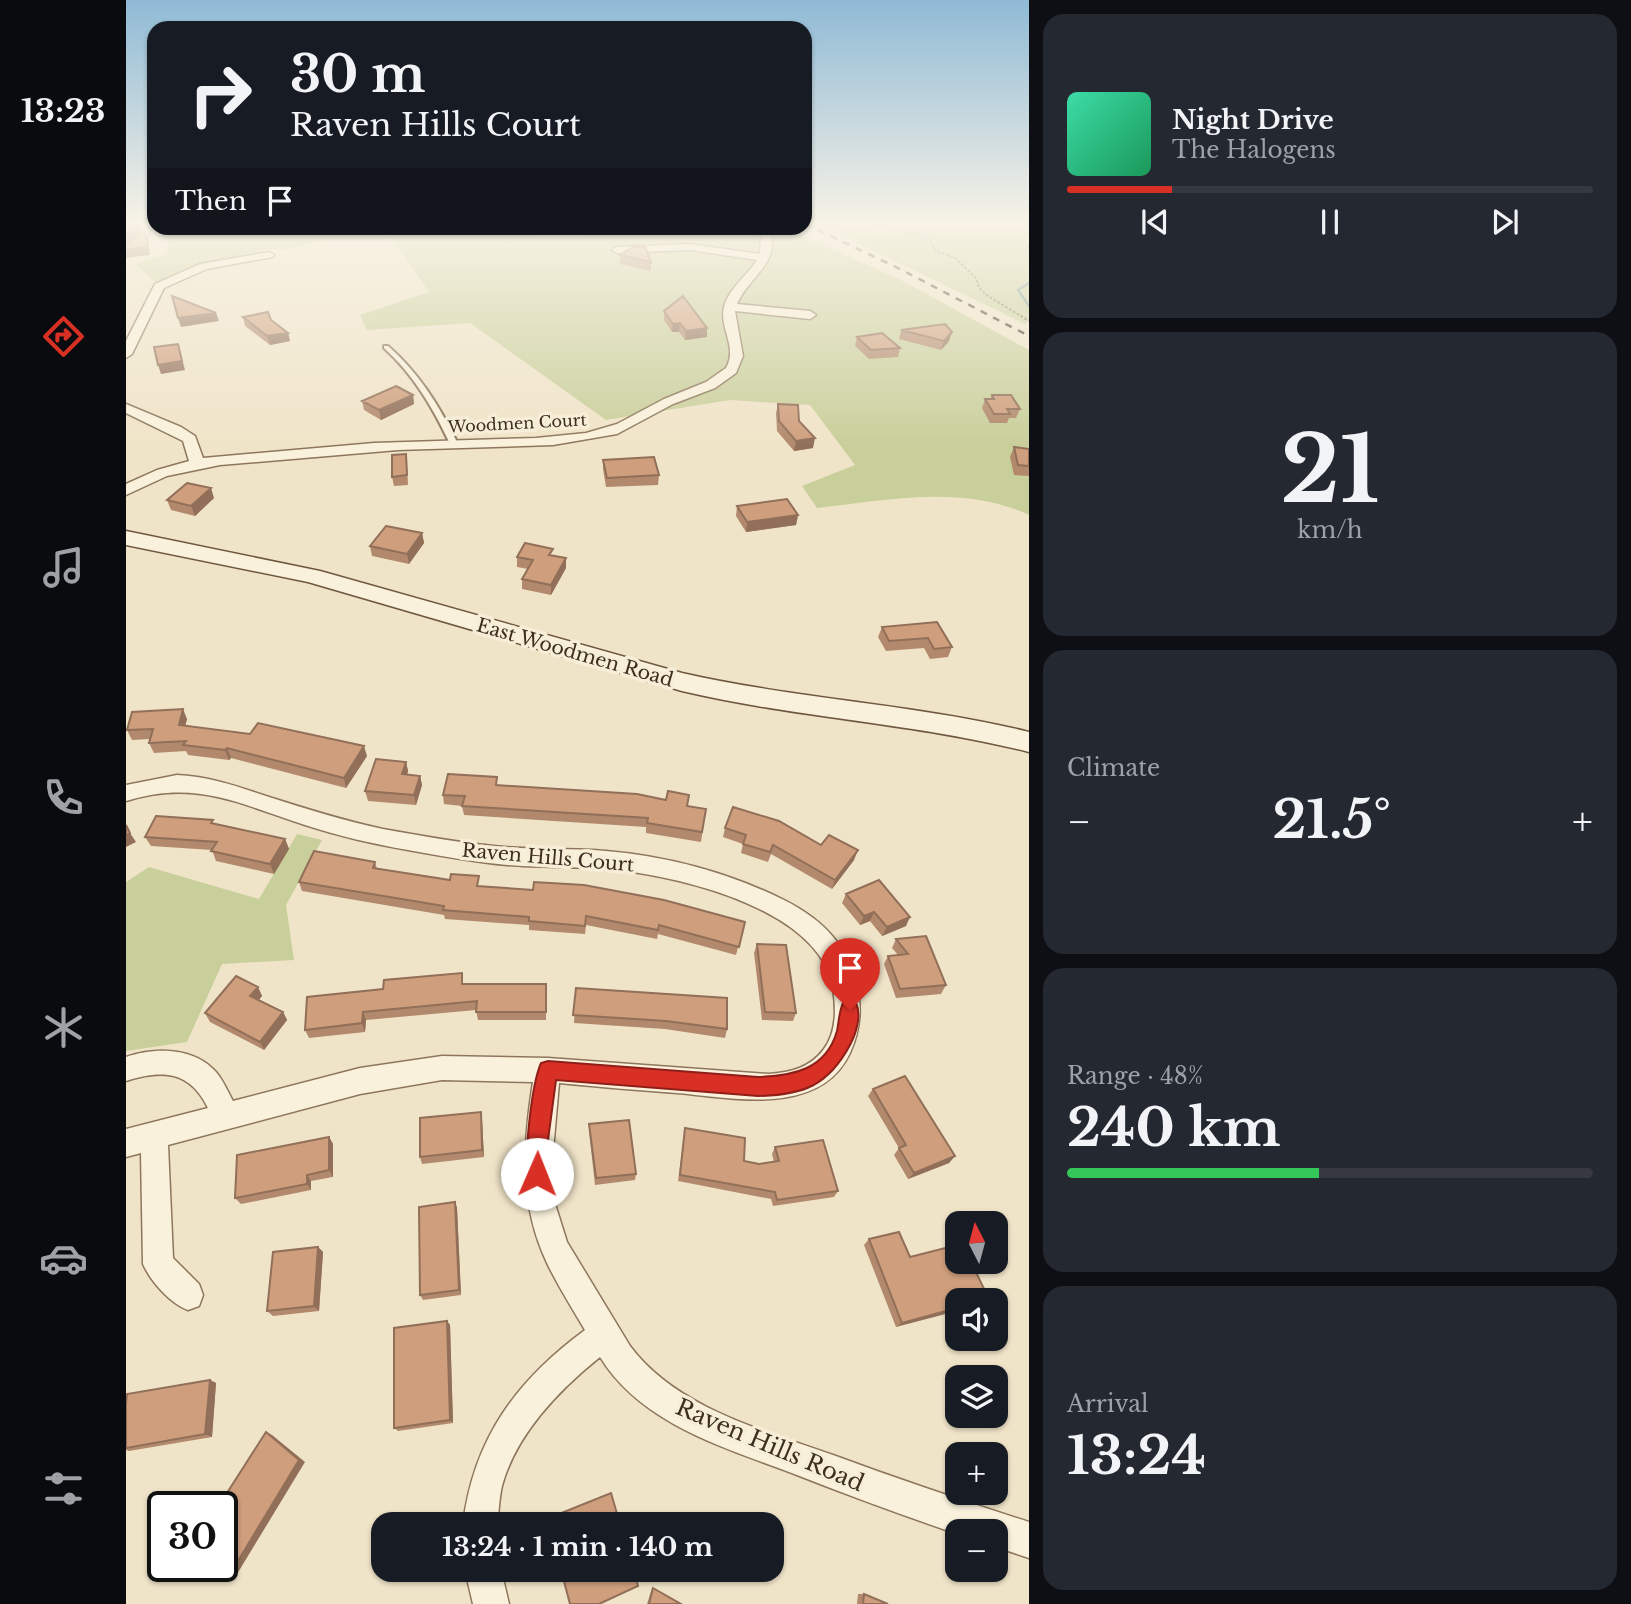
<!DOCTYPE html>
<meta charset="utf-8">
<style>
:root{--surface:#171b24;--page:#242831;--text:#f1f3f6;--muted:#9ea1a6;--line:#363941;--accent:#d93025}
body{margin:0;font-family:"Libre Baskerville",serif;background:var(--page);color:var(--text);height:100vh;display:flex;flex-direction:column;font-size:26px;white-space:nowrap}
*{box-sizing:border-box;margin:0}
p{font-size:23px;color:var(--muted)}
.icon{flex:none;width:38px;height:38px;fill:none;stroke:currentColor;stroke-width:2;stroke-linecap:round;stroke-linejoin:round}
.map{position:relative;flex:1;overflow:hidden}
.drawer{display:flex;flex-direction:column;gap:14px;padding:14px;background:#0d0f14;width:602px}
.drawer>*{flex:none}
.banner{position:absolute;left:21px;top:21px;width:665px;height:214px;border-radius:21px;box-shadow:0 2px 5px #0004;background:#171b24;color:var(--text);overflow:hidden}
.needle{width:46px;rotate:354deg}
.tools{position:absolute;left:819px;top:1211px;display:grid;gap:14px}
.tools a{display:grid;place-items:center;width:63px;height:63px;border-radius:14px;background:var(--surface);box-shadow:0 2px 5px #0004;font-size:35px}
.speed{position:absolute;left:21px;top:1491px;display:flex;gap:14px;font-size:35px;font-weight:700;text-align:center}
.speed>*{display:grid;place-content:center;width:91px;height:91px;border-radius:50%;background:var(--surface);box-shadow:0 2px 5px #0004;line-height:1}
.speed .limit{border:4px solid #111;border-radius:10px;background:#fff;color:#111}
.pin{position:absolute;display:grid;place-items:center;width:60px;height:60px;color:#fff;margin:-72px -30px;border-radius:50% 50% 50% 0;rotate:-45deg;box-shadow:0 0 7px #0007}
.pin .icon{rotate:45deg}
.me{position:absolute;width:77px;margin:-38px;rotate:1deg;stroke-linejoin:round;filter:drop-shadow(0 0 5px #0008)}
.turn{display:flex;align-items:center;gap:24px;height:147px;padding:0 28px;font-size:32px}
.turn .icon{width:91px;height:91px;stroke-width:2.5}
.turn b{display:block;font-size:49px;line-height:60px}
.then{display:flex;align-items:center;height:66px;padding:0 28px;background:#0003;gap:14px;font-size:26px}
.big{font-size:52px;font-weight:800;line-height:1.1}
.drawer .widget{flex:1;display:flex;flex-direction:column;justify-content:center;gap:10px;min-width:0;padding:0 24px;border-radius:21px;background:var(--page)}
.drawer .dial{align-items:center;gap:0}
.dial b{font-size:91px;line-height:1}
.song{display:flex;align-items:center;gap:21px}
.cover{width:84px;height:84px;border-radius:10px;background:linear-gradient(135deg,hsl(160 70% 55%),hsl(150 70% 35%))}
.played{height:7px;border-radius:4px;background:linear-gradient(90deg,var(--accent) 20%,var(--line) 20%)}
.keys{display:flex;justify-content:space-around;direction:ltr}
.heat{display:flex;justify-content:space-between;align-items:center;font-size:38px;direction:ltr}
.charge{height:10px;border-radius:5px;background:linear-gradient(90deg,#34c759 48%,var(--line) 0)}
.trip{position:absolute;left:245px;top:1512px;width:413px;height:70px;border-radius:21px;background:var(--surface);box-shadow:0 2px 5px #0004;font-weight:800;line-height:70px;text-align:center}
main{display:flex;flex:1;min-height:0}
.tab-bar{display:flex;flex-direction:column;width:126px;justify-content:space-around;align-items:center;background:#090b0e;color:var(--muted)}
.tab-bar .icon{width:49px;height:49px}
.tab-bar .selected{color:var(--accent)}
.tab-bar b{font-size:32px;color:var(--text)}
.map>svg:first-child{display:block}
.green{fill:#c9cf9b}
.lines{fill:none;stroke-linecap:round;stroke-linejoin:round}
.stream{stroke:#6f938a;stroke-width:2.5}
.lane-casing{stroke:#8d765c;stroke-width:4}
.street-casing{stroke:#8d765c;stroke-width:3}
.secondary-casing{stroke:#6f573f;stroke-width:3}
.path{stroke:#8d765c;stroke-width:2;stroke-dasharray:2.5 2;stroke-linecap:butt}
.lane{fill:#faf1dc;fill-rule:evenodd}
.street{fill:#faf1dc;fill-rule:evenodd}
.secondary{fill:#faf1dc;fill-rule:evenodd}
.rail{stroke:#3d2e20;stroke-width:2.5;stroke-dasharray:7 7;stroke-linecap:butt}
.wall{fill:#b2896c}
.shaded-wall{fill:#916f58}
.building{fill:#cf9f7d;stroke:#916f58;stroke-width:2}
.route{fill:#d93025;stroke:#8d1f18;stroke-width:2}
.labels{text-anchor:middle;stroke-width:7;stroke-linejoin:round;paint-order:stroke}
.far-street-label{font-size:16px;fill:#3d2e20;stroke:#f7eed8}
.street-label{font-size:19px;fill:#3d2e20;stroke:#f7eed8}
.near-street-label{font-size:23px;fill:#3d2e20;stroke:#f7eed8}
</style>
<main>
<nav class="tab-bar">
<b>13:23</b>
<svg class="icon selected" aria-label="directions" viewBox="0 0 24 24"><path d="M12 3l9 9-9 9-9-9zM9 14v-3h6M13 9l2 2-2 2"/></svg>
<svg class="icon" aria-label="music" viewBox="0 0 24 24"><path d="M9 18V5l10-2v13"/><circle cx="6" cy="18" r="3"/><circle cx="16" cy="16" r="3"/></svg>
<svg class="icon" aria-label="phone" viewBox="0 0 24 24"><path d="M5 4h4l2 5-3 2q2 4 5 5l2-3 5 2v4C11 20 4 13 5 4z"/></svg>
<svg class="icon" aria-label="climate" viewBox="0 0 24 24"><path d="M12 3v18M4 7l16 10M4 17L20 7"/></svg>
<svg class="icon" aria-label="car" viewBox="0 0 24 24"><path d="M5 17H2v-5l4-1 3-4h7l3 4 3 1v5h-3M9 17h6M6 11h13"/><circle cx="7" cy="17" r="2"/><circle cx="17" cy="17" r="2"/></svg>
<svg class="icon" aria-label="filters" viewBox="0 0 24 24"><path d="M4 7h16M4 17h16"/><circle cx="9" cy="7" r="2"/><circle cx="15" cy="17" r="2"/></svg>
</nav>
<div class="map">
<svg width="903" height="1604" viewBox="0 0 903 1604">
<rect width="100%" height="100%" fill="#f0e4c8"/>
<path class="green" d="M686,221H903V320L899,324Z
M122,228H390L413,237L461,238L469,228H639L675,235L775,280L903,350V515C837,484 761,500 691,508L676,486L729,465L684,405L604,400L480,420L344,323L241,330L234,315L303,292L267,239L191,241L161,250L140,249L124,256L75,264L30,283L9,264L41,254L44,235L73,230Z
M171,834L196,840L160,905L168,960L96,964L61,1042L0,1051V882L23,867L133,899Z"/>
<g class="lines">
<path class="stream" d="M903,245V251
M903,283L892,290L903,306"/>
<g class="lane-casing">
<path id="lane" d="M5,221H11L23,231V235L14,244L9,243L17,235V232Z
M258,346H262C293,373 314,407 332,444L331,446L324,444C307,408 288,375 258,348Z"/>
</g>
<g class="street-casing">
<path id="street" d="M620,228H633L644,232C655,262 621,279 611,304L684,311L690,315L684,319L609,311L617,356L610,373L589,388L547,404L491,434L427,445L272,450L94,465L41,476L0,495V484L31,470L63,461L57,441L0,413V404L55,427L69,436L77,458L248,443L410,438L460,433L491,424L538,399L580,382L600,368C612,347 593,328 598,307C603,288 621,276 631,260L564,250L491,253L486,250L491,247L564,244L634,254L635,236Z
M143,252L148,255L147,257L81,269L38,288L6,354L0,358V341L29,284L74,264Z
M51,775C83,776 113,787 143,797C181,809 218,821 257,829C297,836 338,844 379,847C413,850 447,848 480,851C541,856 604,873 658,900C698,920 725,948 732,993C736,1014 733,1033 724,1053C694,1117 607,1098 551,1093C512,1090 472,1087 433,1083L426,1162L430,1207L441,1242L504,1346C550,1408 637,1430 707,1455C772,1479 837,1501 903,1522V1558L870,1547V1531H831V1534C777,1515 724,1496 671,1475C600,1448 516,1425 474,1357C433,1390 390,1434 376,1486C373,1498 373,1512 371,1524H337C348,1438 390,1381 459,1330C446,1308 432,1286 421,1263C393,1204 397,1145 407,1082L316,1080L234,1094L42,1145L47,1258L73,1284L77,1295L73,1306L62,1310C44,1303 25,1282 17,1264L15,1153L0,1157V1129L82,1108C64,1071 37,1069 0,1081V1057C29,1047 68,1047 90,1072C97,1080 102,1092 107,1101L234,1068L316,1056L422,1058L643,1074C665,1072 684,1068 698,1049C711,1031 710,1008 707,988C694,910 559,878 492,870C456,866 418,868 381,865C348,862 315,856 282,850C247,844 213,836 179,825C113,804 71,779 0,801V785Z
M339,1570H375L383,1604H347Z"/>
</g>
<g class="secondary-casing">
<path id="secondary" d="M0,531L194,571L556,673C670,699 789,704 903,732V752C789,723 670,718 556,691L182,582L0,545Z"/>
</g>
<path class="path" d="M736,221L801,237L810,251L829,258L850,278L853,288L862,296L903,321"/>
<use href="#lane" class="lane"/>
<use href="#street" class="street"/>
<use href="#secondary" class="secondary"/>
<path class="rail" d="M679,224L768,266L903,336"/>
</g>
<path class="wall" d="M494,255L525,262V271L494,264Z
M538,311L581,337L559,340L553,332H546L538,320Z
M117,317L145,320L162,333L164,341L144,345L119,326Z
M775,330L823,341L815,350L773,339Z
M731,337L774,348L772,357L743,359L729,346Z
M287,395L288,404L255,420L238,410L236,401Z
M866,395L894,409L890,418H883L881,423H864L856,408L859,399H864Z
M652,404L673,421L687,448L668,451L651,431L650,413Z
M888,447L903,449V476L888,475L884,457Z
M477,460L533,475L532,485L480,487L477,469Z
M281,463L282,485L268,486L266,477Z
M88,498L69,516L45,510L41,500Z
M611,506L672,515L670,525L620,532L610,516Z
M296,533L298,543L283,564L246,556L244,546Z
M427,556L440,558V568L425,595L396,589V579L402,569L391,567V557Z
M811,622L826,647L822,657L804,659L798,648L760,651L752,637L756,627Z
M61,719L59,726L241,756L220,788L105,758L103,760L62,755L60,751L28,753L23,743L24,739L6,740L1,730Z
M280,762L282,771L281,775L294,776L296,785L290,805L242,801L239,791Z
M372,785L562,806L580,809L575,842L520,833V827L338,815L336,806L318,804L317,795Z
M89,824L159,839L163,849L148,874L90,861L86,850L25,846L19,837Z
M599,828L695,845L728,860L706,889L645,854L642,862L615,853L617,844L597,837Z
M249,862L251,869L354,886L619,922L610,955L532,934L531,939L460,925L459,934L403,930V925L319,919L318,915L176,891L173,882Z
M720,894L780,926L756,936L744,921L734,925L716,903Z
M770,939L820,985L815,994L770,998L758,964L762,956L772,955L766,948Z
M631,944L670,1013L667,1021L636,1020L628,953Z
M338,984H420V1020H352L350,1010L240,1020L239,1032L183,1038L179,1030L181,997Z
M132,987L136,996L133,1000L157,1012L161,1020L138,1050L84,1022L79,1013Z
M450,988L601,1029L599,1038L539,1029L448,1023Z
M747,1089L829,1156L823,1163L782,1179L768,1155L773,1148L742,1096Z
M355,1112L356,1120L358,1157L296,1164L294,1157Z
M463,1124L510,1174L509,1180L469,1185L463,1131Z
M559,1128L618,1161L633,1164L648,1162L646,1154L649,1147L712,1191L708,1197L647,1206L645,1199L552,1181Z
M203,1137L207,1144V1177L185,1181V1190L115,1204L109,1198Z
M329,1202L331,1208L335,1295L297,1300L294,1295Z
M743,1239L784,1257L863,1299L861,1300H831L770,1327L738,1245Z
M192,1247L197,1252L193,1311L147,1316L141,1311Z
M321,1321L324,1325L327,1423L272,1431L268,1428Z
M84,1380L90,1383L86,1437L3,1451L0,1450V1404Z
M526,1588H527L555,1604H521Z
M732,1594H738L762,1604H731Z"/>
<path class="shaded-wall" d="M12,225L14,233L0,246V235Z
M19,231L22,239L24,255L0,258V250Z
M90,313L93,321L55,327L52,318Z
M554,323L553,332H546L547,324Z
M581,328V337L559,340L560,331Z
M826,332L823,341L815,350L818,341Z
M162,333L164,341L144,345L141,336Z
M52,344L59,370L35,374L32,365Z
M287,395L288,404L255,420L253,410Z
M689,438L687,448L668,451L670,441Z
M85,488L88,498L69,516L65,506Z
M672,515L670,525L620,532L621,522Z
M296,533L298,543L283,564L281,554Z
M440,558V568L425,595V585Z
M57,709L61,719L57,735L53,725Z
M238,746L241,756L220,788L218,778Z
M101,748L105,758L103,760L99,750Z
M280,762L282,771L278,784L276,774Z
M294,776L296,785L290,805L288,795Z
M4,833L10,842L0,847V835Z
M159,839L163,849L148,874L144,864Z
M732,850L728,860L706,889L709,880Z
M748,912L744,921L734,925L738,916Z
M784,917L780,926L756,936L761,927Z
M132,987L136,996L129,1004L124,996Z
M157,1012L161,1020L138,1050L134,1042Z
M237,1012L240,1020L239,1032L236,1023Z
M355,1112L356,1120L358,1157L356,1150Z
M203,1137L207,1144V1177L203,1170Z
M829,1156L823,1163L782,1179L788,1173Z
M181,1175L185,1181V1190L181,1184Z
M329,1202L331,1208L335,1295L333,1290Z
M192,1247L197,1252L193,1311L188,1306Z
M831,1308V1311L770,1327L776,1323Z
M321,1321L324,1325L327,1423L324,1420Z
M84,1380L90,1383L86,1437L79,1434Z
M140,1432L146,1435L179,1462L108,1579H101Z"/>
<path class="building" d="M0,222L4,226L12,225L0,235Z
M19,231L22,247L0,250V241L2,243Z
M519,246L525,262L494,255L507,247Z
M46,296L90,313L52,318Z
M557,296L581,328L560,331L554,323L547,324L538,311Z
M142,312L145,320L162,333L141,336L117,317Z
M819,324L826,332L818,341L775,330Z
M756,333L774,348L745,350L731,337Z
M52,344L56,361L32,365L28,347Z
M270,386L287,395L253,410L236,401Z
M866,395H885L894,409H881L884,414H868L859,399H868Z
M652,404L672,405L673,421L689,438L670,441L653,421Z
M888,447L903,449V466L892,465Z
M280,454L281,475L266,477V455Z
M528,457L533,475L481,478L477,460Z
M61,483L85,488L65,506L41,500Z
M661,499L672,515L621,522L611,506Z
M260,526L296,533L281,554L244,546Z
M399,543L427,549L423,555L440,558L425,585L396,579L407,560L391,557Z
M811,622L826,647L808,649L802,638L763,641L756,627Z
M57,709L53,725L124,734L132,723L238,746L218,778L101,748L99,750L57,745L60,741L23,743L27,729L1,730L6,712Z
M250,759L280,762L276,774L294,776L288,795L239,791Z
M322,774L371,777L370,785L511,794L540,800L542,791L563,795L561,806L580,809L576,832L521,823L522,818L336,806L339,796L317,795Z
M607,807L653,821L695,845L703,835L732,850L709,880L647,845L644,852L617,844L620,835L599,828Z
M30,816L87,820L85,823L159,839L144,864L85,851L91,842L19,837Z
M0,825L4,833L0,835Z
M188,851L249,862L247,868L324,880L325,874L353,876L351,886L407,890L408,882L458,885L538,900L619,922L613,947L533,925L532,930L460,916L459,926L403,921V917L317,910L318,906L173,882Z
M753,880L784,917L761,927L748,912L738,916L720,894Z
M800,936L820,985L774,989L762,956L782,954L770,939Z
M631,944L660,945L670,1013L639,1012Z
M336,973V984H420V1012H350L351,1001L237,1012L236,1023L179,1030L181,997L257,989L258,980Z
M110,976L132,987L124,996L157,1012L134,1042L79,1013Z
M450,988L601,998V1029L540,1021L447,1015Z
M779,1076L829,1156L788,1173L773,1148L780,1145L747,1089Z
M355,1112L356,1150L294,1157V1118Z
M503,1120L510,1174L470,1178L463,1124Z
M559,1128L619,1138L618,1161L633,1164L653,1161L649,1147L697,1140L712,1191L651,1200L649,1192L554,1175Z
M203,1137V1170L181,1175V1184L109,1198L111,1155Z
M329,1202L333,1290L294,1295L293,1207Z
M773,1232L784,1257L831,1245V1262H845L863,1299L859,1300H831V1308L776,1323L743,1239Z
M192,1247L188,1306L141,1311L147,1252Z
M321,1321L324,1420L268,1428V1328Z
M84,1380L79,1434L0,1448V1404L1,1394Z
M140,1432L173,1460L101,1579L88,1566H96V1507H92Z
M485,1493L494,1524H424L423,1518Z
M435,1570H508L512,1586L473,1604H444Z
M527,1588L555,1604H523Z
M738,1594L762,1604H737Z"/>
<linearGradient id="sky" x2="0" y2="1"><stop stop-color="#8fbad6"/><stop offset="0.5" stop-color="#f8f3e6"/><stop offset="1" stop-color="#f8f3e6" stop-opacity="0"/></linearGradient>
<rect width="903" height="446" fill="url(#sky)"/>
<path class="route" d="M724,1001L730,1003C736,1015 730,1034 724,1045C702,1086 677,1095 632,1096L430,1080L422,1140V1174L419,1182L411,1185L404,1182C396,1162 406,1084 415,1063L422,1061L632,1077C666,1076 700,1070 711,1031C713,1021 713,1012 717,1003Z"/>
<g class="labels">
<g class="far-street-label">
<text transform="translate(391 423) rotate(-3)" y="6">Woodmen Court</text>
</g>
<g class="street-label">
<text transform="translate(449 652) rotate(16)" y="7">East Woodmen Road</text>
<text transform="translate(422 857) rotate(5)" y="7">Raven Hills Court</text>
</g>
<g class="near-street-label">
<text transform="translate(644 1445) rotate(23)" y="8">Raven Hills Road</text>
</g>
</g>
</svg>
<div class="tools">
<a><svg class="needle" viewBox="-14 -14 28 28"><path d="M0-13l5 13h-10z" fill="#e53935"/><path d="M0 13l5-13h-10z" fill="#9ea1a6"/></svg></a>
<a><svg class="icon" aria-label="sound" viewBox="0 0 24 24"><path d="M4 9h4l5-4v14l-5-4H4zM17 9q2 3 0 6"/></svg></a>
<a><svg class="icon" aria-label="layers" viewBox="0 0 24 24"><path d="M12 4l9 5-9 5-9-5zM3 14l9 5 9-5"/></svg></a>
<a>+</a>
<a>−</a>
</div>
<div class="speed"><div class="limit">30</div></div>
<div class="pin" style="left:724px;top:1010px;background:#d93025"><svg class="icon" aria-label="arrive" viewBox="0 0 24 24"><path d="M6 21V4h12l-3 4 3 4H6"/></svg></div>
<svg class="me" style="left:411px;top:1174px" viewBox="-20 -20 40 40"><circle r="19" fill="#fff"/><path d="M0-13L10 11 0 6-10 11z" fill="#d93025"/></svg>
<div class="trip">13:24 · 1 min · 140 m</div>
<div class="banner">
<div class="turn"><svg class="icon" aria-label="right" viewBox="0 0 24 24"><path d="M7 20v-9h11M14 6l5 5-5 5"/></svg><div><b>30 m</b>Raven Hills Court</div></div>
<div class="then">Then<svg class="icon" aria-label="arrive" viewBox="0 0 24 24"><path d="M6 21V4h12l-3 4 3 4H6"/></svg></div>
</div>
</div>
<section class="drawer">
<div class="widget">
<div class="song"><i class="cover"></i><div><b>Night Drive</b><p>The Halogens</p></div></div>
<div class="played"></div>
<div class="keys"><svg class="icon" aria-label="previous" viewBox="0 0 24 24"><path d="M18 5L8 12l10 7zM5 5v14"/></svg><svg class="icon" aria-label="pause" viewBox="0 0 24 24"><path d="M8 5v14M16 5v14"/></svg><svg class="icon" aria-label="next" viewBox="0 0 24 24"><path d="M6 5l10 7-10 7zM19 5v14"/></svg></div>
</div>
<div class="widget dial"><b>21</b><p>km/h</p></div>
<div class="widget"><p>Climate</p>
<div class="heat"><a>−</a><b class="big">21.5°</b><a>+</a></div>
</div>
<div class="widget"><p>Range · 48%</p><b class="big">240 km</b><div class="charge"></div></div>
<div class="widget"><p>Arrival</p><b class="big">13:24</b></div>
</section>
</main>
